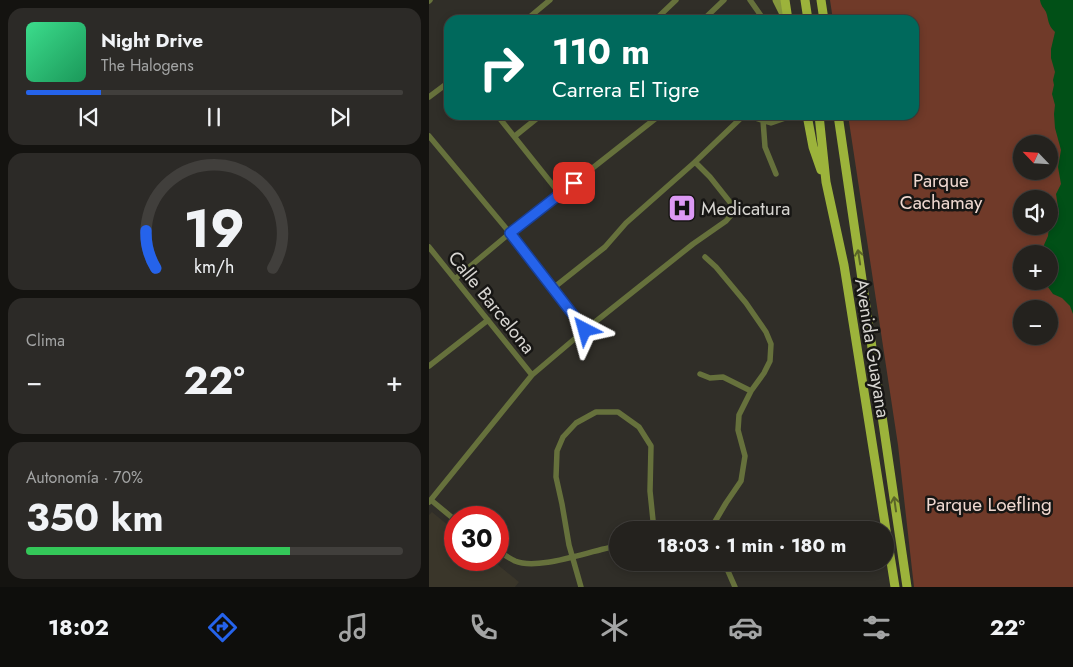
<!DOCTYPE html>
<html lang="es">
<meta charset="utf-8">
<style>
:root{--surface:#24221e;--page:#2c2a27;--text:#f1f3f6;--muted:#a3a4a4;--line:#413f3c;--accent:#2563eb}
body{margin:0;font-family:Jost,sans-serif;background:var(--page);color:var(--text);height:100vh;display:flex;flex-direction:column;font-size:19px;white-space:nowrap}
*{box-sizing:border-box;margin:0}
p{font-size:16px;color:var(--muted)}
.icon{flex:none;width:28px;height:28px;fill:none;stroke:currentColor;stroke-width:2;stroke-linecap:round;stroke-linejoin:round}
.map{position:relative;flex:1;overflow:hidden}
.sheet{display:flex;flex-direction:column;gap:8px;padding:8px;background:#141310;width:429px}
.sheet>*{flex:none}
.banner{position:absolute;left:15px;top:15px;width:475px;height:105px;border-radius:15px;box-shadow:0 2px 8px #0003,0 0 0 1px var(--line);background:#00695c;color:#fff;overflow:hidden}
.needle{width:32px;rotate:295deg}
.fabs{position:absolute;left:584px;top:135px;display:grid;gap:10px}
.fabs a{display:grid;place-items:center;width:45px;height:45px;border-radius:50%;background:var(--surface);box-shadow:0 2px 8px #0003,0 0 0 1px var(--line);font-size:25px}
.speed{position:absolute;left:15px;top:506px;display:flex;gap:10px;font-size:25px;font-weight:700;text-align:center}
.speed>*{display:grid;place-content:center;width:65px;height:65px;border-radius:50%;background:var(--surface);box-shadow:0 2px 8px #0003,0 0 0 1px var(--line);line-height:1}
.speed .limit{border:8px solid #d22;background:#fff;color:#111}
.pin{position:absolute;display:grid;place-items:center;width:42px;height:42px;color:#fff;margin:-21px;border-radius:10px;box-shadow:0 2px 8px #0006}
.me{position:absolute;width:55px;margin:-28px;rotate:321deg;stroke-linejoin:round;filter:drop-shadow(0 0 4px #0008)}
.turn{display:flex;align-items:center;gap:18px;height:105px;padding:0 25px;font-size:22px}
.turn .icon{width:65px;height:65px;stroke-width:2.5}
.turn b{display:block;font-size:35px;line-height:42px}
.big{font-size:38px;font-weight:700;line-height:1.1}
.sheet .card{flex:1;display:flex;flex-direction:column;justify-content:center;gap:8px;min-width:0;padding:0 18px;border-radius:15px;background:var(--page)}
.sheet .dial{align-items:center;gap:0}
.dial svg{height:130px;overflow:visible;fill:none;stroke:var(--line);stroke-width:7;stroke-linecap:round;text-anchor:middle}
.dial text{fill:var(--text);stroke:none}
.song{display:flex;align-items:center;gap:15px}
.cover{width:60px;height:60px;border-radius:8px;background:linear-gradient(135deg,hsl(150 70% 55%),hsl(150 70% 35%))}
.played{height:5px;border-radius:2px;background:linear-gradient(90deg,var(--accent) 20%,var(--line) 20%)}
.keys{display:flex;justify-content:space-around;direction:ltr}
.heat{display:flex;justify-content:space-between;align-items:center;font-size:28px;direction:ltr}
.charge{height:8px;border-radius:4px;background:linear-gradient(90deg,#34c759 70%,var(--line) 0)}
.trip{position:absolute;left:180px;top:521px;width:285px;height:50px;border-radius:25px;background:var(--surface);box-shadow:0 2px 8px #0003,0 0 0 1px var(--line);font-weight:700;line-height:50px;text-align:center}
.dock{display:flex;height:80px;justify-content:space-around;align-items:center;background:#0e0e0c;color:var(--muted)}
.dock .icon{width:35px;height:35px}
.dock .current{color:var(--accent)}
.dock b{font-size:22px;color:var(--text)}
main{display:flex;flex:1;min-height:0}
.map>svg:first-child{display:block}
.built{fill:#3a362a}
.green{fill:#703a29;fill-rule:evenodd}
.water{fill:#015017}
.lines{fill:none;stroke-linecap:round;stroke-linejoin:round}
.minor{stroke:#66713c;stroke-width:5.5}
.secondary{stroke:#85973d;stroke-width:9}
.primary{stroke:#9cb33b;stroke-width:9}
.oneway{stroke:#5a6428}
.route-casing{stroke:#184099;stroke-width:12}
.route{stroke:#2563eb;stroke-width:9}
.labels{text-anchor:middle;stroke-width:5;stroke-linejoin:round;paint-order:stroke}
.park-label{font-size:19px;fill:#efd8d0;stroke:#171614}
.poi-label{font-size:19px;fill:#d7d5d1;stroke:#171614;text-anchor:start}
.street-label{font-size:19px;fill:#d7d5d1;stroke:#171614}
</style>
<main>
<section class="sheet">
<div class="card">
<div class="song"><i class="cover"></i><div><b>Night Drive</b><p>The Halogens</p></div></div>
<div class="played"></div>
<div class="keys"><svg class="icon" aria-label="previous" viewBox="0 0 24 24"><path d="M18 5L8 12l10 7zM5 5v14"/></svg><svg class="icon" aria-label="pause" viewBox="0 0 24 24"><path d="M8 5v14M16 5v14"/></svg><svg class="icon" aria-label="next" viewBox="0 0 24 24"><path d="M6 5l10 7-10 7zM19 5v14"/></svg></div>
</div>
<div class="card dial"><svg viewBox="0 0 100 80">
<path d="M14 69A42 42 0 1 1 86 69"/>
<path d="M14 69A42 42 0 0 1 8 46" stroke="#2563eb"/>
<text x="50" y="56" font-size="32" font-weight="700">19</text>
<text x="50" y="72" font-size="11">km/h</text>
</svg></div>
<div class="card"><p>Clima</p>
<div class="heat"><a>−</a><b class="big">22°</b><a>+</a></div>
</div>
<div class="card"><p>Autonomía · 70%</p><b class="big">350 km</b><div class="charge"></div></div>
</section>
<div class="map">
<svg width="645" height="587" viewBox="0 0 645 587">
<rect width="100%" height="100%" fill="#302e28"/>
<path class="built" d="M3,512L26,531V560H63L90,582L86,587H0V515Z"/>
<path class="green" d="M401,0H630L645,207L644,587H485L469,445L419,115H485V20H404ZM592,144H620V171H592ZM592,199H620V226H592ZM592,254H620V281H592ZM592,309H620V336H592Z"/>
<path class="water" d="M611,0H644V314L641,306L633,298L624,294L619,287L613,285V281H620V254H616L615,245L619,236L620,227L630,214L627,194L632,184L629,167L632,150L626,128L625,114L626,105L623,94L625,85L624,80L626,72L622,58V49L626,32C618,24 620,20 617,12C614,7 612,6 611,0Z"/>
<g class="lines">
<path class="minor" d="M321,0L335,20
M0,1L1,0
M97,20L121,0
M226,20L247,0
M274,20L295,0
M0,97L20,82
M68,115L131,194
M334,120L336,147L347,174
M0,136L81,233L156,330
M86,136L112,115
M0,247L103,375
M276,257L287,267L317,303L337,332L342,344L341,361L335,373L322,391L310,415L309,430L316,456L312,481L297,503L281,530
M26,279L81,233L231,115
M123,289L176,247L197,223L266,162L312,118L320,116L342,123L365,115
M0,366L59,320
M271,374L281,378L294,377L322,391
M2,500L26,520
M0,502L103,375L156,330L264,244L297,221L304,213V206L281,177L266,162
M69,551C74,554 80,558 86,561C110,571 162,550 189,546
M295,562L306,587
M152,587L140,545L133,504L127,477L128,451L134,437L147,423L167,412H189L210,427L222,446L221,491L225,530"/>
<path class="secondary" d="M348,0L358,20"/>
<path class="primary" d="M356,0L359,20
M376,0L379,20
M392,0L395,20
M378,115L384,147L392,170
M390,115L397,182L415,265L466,587
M409,115L478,587"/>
</g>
<defs><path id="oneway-shaft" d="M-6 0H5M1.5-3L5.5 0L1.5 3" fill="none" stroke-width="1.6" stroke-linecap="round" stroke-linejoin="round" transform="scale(1.25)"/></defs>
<g class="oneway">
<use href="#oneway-shaft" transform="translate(430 257) rotate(-99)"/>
<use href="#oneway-shaft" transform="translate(466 504) rotate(-98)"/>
</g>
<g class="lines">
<g class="route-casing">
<path id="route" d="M145,183L81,233L156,330"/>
</g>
<use href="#route" class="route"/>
</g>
<defs>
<g id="hospital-square" transform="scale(1.4375)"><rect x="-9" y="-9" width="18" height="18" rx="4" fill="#dc99f4" stroke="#171614"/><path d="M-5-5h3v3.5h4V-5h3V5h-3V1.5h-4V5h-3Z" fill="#111"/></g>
</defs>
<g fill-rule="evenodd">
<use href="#hospital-square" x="253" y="208"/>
</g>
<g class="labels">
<g class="park-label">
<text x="512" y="187">Parque<tspan x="512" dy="22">Cachamay</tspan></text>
<text x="560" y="511">Parque Loefling</text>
</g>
<g class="poi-label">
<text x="272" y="215">Medicatura</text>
</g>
<g class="street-label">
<text transform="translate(63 302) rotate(51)" y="7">Calle Barcelona</text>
<text transform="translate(444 348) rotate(81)" y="7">Avenida Guayana</text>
</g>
</g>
</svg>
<div class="fabs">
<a><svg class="needle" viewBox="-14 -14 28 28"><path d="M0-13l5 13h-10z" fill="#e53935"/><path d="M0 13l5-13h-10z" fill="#a3a4a4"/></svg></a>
<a><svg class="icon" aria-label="sound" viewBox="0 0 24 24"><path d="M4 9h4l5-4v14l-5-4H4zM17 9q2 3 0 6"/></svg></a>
<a>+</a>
<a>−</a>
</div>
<div class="speed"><div class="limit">30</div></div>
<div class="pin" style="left:145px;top:183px;background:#d93025"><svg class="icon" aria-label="arrive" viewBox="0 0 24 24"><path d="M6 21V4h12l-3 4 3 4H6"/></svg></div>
<svg class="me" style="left:156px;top:330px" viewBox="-20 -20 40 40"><path d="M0-17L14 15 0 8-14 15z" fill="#2563eb" stroke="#fff" stroke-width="4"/></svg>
<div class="trip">18:03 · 1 min · 180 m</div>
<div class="banner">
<div class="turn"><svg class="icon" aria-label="right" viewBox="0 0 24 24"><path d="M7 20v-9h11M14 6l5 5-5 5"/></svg><div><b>110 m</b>Carrera El Tigre</div></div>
</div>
</div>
</main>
<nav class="dock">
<b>18:02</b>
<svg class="icon current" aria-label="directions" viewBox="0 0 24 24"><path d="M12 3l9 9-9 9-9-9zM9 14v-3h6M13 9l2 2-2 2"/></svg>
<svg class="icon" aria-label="music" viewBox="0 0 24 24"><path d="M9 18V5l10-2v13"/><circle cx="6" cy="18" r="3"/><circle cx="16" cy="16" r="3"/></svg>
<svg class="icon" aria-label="phone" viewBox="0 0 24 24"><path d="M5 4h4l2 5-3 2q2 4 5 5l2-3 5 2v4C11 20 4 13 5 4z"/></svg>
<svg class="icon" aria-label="climate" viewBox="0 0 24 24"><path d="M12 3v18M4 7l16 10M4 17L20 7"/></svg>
<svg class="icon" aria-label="car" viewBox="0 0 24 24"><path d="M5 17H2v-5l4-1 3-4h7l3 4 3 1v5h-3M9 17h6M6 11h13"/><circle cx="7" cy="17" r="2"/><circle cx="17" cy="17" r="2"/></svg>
<svg class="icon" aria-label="filters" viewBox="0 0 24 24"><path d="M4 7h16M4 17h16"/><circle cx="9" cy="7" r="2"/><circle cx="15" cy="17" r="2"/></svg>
<b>22°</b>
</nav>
